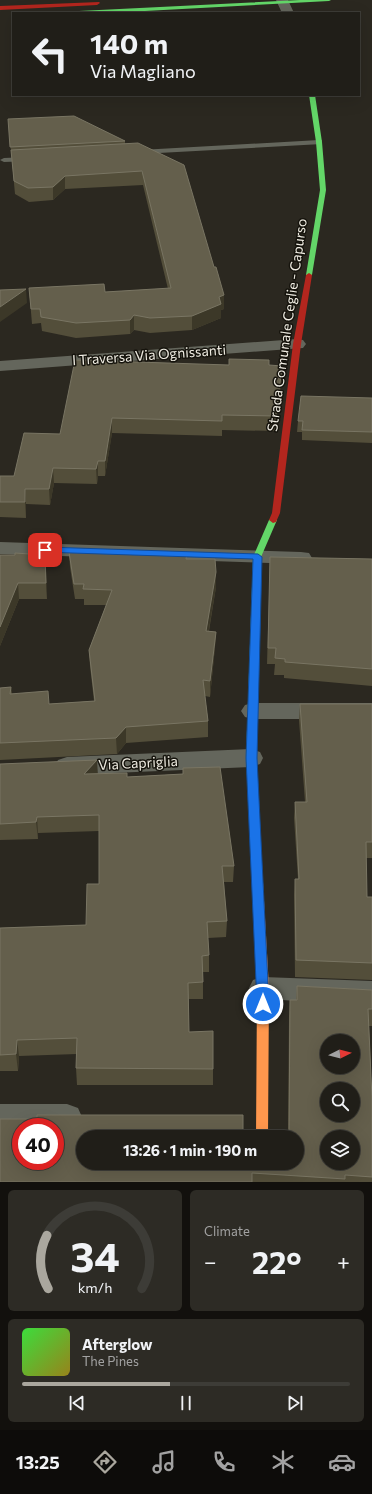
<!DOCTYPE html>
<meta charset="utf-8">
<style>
:root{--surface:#201e18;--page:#2d2b25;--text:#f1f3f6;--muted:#a2a2a2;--line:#3d3c37;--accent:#aaa79e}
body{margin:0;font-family:Commissioner,sans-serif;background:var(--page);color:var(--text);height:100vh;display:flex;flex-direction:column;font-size:15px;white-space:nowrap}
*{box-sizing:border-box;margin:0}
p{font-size:13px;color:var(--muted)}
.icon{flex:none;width:22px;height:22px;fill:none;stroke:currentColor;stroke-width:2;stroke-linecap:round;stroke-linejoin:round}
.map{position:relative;height:1182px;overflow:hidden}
.panel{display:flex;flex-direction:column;gap:8px;padding:8px;background:#12100d;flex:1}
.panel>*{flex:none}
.banner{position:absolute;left:12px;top:12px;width:348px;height:84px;border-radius:0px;box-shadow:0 4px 16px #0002,0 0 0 1px var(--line);background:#201e18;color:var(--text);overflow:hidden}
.needle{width:26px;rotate:84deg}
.controls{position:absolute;left:320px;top:1034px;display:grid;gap:8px}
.controls a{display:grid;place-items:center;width:40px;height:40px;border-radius:50%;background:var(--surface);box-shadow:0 4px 16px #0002,0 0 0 1px var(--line);font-size:20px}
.speed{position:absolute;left:12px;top:1118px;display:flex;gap:8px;font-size:20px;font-weight:700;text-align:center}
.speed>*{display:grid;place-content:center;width:52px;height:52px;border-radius:50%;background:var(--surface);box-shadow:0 4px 16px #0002,0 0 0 1px var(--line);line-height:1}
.speed .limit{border:6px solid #d22;background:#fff;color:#111}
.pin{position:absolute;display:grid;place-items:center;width:34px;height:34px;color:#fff;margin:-17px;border-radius:8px;box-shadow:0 2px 6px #0006}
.me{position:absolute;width:44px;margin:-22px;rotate:0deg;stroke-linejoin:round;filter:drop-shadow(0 0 3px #0008)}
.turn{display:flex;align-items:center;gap:14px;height:84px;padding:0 12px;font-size:18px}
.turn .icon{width:52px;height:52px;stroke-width:2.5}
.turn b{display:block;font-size:28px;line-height:34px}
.big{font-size:30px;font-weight:700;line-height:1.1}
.panel .tile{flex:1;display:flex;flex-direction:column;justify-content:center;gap:6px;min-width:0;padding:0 14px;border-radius:6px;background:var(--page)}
.panel .dial{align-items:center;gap:0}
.dial svg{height:104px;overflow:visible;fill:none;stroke:var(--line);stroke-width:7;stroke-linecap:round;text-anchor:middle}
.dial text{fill:var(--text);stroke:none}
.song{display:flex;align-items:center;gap:12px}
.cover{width:48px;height:48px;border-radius:6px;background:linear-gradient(135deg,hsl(120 70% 55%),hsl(50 70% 35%))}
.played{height:4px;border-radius:2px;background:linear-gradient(90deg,var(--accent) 45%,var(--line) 45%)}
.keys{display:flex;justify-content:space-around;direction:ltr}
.heat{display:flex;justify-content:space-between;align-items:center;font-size:22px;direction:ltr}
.panel .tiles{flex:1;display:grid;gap:8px;grid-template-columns:1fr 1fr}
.tile:last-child{grid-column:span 2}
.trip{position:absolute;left:76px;top:1130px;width:228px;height:40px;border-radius:20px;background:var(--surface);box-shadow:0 4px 16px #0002,0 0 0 1px var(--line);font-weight:700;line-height:40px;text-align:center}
.tabs{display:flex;height:64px;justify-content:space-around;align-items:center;background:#0d0c0a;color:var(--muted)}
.tabs .icon{width:28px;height:28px}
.tabs .on{color:var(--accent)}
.tabs b{font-size:18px;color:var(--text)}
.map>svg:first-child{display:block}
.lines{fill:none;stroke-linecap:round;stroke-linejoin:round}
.lane{fill:#64665c;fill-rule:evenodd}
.street{fill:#64665c;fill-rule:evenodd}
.fast{fill:#63d668;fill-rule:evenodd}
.slow{fill:#ff974d;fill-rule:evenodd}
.jam{fill:#b3261e;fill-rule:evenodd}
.wall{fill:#534e3a}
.shaded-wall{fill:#3c3828}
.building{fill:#645f4c;stroke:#797563;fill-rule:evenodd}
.route{fill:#1a73e8;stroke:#114b97}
.labels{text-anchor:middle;stroke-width:3;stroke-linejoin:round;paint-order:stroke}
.street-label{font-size:14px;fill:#efece2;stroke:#16140d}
</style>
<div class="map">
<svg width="372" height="1182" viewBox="0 0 372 1182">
<rect width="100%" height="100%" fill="#2b2820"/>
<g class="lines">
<path class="lane" d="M319,140H322V144L140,154L136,152L140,150Z
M28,157L32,159L31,161L4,162L0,160L4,158Z"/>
<path class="street" d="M276,0H288L294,13H282Z
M297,339L303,340L306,344L303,348L0,371V361Z
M0,542L301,552L309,553L312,558L309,563L301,564L0,554Z
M253,703H372V719H253L245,717L241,711L245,705Z
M251,749L260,752L263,758L260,764L251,767L67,775L58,772L55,766L58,760L67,757Z
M263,977L372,981V1005L263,999L253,996L249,988L253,980Z
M0,1104H67L78,1108L82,1117L78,1126L67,1130H55V1127H21V1130H0Z
M245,1163H277L276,1182H244Z"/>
<path class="fast" d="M300,0H331L329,1L108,13H76L79,11Z
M309,95H315L322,142L326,190L312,275L309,277L306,275L320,190L316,142Z
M273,517L277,520L261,557L256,758L259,812L258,815H250L249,812L246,758L253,557L269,520Z"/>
<path class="slow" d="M254,808L258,809L259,812L269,988L268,1137H256L257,988L249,812L250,809Z"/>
<path class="jam" d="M99,2L100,3L97,5L0,10V6Z
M309,273L312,275L301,344L280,513L276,522L273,523L269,520L272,513L293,344L306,275Z"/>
</g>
<path class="wall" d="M8,119L125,141V144L224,309L221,310V318L192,330L150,333L134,330L130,334L76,338L42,331L41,323L32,324L29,288L105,292L168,289L143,185L65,189L53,200L29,202L15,194Z
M229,365H269L282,381L275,431L222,430V436L112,433L105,476H98L97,484L54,483L50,505L26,504V518L0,517V476H14L60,434Z
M372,398V443L302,440V432H297L298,421Z
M69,552L187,559L216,572V587L209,631L216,632L215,647L210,697L205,696L208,721V737L126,743L117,754L0,760V688L11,687L12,694L49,704L94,701L90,666L89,650L106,605H84V599H75L70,567Z
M0,555H45L47,599H19L0,646Z
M270,557L372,559V686L284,678V675H274L275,664H267Z
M300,704H372V858H366L367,897H372V980L295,977L294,895L295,879H298L294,818L295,802H305L299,720Z
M0,764L127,777L183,774V768L234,866L233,882H224L227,921L226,937L208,938L209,955V972H203V999H189V1032L213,1069V1085H77L76,1068L77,1054L19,1056L18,1071H0V928L86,925L99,884V831L38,833V839L0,840Z
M297,986L372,990V1026H369L372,1099V1182H0L244,1167H278L297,1137H288L289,1016L290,1000H296Z"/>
<path class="shaded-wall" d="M65,176V189L53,200V187Z
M26,289L27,303L0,322V307Z
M224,295V309L221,310V318L192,330V316L219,297Z
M134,315V330L130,334V320Z
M282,366V381L275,431L276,416Z
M112,418V433L105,476V461Z
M98,461V476L97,484L96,469Z
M53,468L54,483L50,505L49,489Z
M25,489L26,504V518L25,502Z
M45,555L46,570L47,599L46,583Z
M216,572V587L206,646V631Z
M18,583L19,599L0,646V627Z
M216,632L215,647L210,697V681Z
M126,727V743L117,754L116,738Z
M97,760L98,776L84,774Z
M37,817L38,833V839L36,822Z
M17,1040L19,1056L18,1071L16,1054Z"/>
<path class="building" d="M74,116L125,141L10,147L8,119Z
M138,143L184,165L214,267H216L224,295L219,297L221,304L192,316L150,318L134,315L130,320L76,323L41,317L40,309H31L29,288L104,284L105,292L171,288L142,171L65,176L53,187L28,188L14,181L11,150Z
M26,289L0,307V290Z
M229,359L269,360V365L282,366L276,416L222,415V421L112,418L105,461H98L96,469L53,468L49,489H25V502H0V476H14L24,433L60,434L75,360L229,365Z
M301,396L372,398V432L302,430L303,421H298Z
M118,551L187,553L186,559H215L216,572L206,631L216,632L210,681L203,680L208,721L126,727L116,738L0,743V688L11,687L10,694L48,691L49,704L95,701L89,650L112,590L83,589L84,584H74L69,552L117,553Z
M15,553L45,555L46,583H18L0,627V555H15Z
M270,557L372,559V669L285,662V659L275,658L276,648H268Z
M300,704H372V842H366L367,897H372V963L296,960L295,879H299L295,802H307Z
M97,760L84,774L127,773V777L183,774V768L220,767L234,866H222L227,921L207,922L209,955L202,956L203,982L188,983L189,1032L213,1031V1069L76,1068L77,1038L17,1040L16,1054L0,1055V928L86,925L87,884H99V815L37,817L36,822L0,824V764Z
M297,986L372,990V1009H368L372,1099V1177L345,1175V1179L252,1173V1182H0V1119H37V1115H243V1137H83V1163H243L244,1167H278V1163H297V1137H289L290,1000H297ZM327,1041H353V1067H327ZM327,1089H353V1115H327ZM21,1127H55V1161H21ZM327,1137H353V1163H327Z"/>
<path class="route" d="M45,547L258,554L262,557L257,758L269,1004L267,1007L263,1009L259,1007L257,1004L246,758L253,559L42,552L41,550Z"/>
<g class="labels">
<g class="street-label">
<text transform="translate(287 325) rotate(-82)" y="5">Strada Comunale Ceglie - Capurso</text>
<text transform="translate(149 355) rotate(-4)" y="5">I Traversa Via Ognissanti</text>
<text transform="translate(138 763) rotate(-3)" y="5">Via Capriglia</text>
</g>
</g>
</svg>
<div class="controls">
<a><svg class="needle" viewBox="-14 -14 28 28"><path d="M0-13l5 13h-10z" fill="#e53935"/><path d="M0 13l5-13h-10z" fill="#a2a2a2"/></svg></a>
<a><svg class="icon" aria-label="search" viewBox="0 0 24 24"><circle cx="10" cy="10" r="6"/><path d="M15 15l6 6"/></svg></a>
<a><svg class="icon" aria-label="layers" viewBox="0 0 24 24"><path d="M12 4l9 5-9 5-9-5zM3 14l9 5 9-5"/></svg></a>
</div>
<div class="speed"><div class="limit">40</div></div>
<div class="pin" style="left:45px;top:550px;background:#d93025"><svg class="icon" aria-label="arrive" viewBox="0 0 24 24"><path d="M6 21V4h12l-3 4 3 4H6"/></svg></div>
<svg class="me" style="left:263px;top:1004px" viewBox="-20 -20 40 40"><circle r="17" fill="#1a73e8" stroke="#fff" stroke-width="3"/><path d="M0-11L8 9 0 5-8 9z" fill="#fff"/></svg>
<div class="trip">13:26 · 1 min · 190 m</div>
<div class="banner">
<div class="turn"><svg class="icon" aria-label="left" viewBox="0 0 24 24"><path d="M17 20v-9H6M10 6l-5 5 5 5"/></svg><div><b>140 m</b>Via Magliano</div></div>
</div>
</div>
<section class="panel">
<div class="tiles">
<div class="tile dial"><svg viewBox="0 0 100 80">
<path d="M14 69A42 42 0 1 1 86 69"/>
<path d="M14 69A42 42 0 0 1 13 28" stroke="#aaa79e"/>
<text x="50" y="56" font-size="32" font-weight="700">34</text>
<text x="50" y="72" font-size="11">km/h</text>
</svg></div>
<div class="tile"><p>Climate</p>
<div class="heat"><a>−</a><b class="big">22°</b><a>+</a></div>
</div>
<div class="tile">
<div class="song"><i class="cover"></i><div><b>Afterglow</b><p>The Pines</p></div></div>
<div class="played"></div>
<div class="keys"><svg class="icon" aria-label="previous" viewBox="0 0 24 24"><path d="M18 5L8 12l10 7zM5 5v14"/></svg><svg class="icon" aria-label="pause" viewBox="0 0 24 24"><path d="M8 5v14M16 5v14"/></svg><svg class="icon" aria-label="next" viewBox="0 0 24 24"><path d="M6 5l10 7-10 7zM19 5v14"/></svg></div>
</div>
</div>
</section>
<nav class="tabs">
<b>13:25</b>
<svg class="icon on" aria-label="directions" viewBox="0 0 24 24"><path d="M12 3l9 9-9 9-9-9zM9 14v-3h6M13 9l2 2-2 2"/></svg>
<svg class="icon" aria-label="music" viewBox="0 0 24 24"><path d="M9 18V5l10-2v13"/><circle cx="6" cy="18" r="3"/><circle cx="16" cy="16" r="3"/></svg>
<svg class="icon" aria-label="phone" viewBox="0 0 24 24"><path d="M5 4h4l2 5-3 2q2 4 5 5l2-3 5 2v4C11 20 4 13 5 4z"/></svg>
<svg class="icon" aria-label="climate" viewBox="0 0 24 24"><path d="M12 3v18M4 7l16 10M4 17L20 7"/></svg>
<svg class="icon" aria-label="car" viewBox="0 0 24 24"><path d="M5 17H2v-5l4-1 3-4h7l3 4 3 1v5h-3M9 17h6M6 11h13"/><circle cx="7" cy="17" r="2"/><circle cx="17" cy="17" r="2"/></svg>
</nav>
